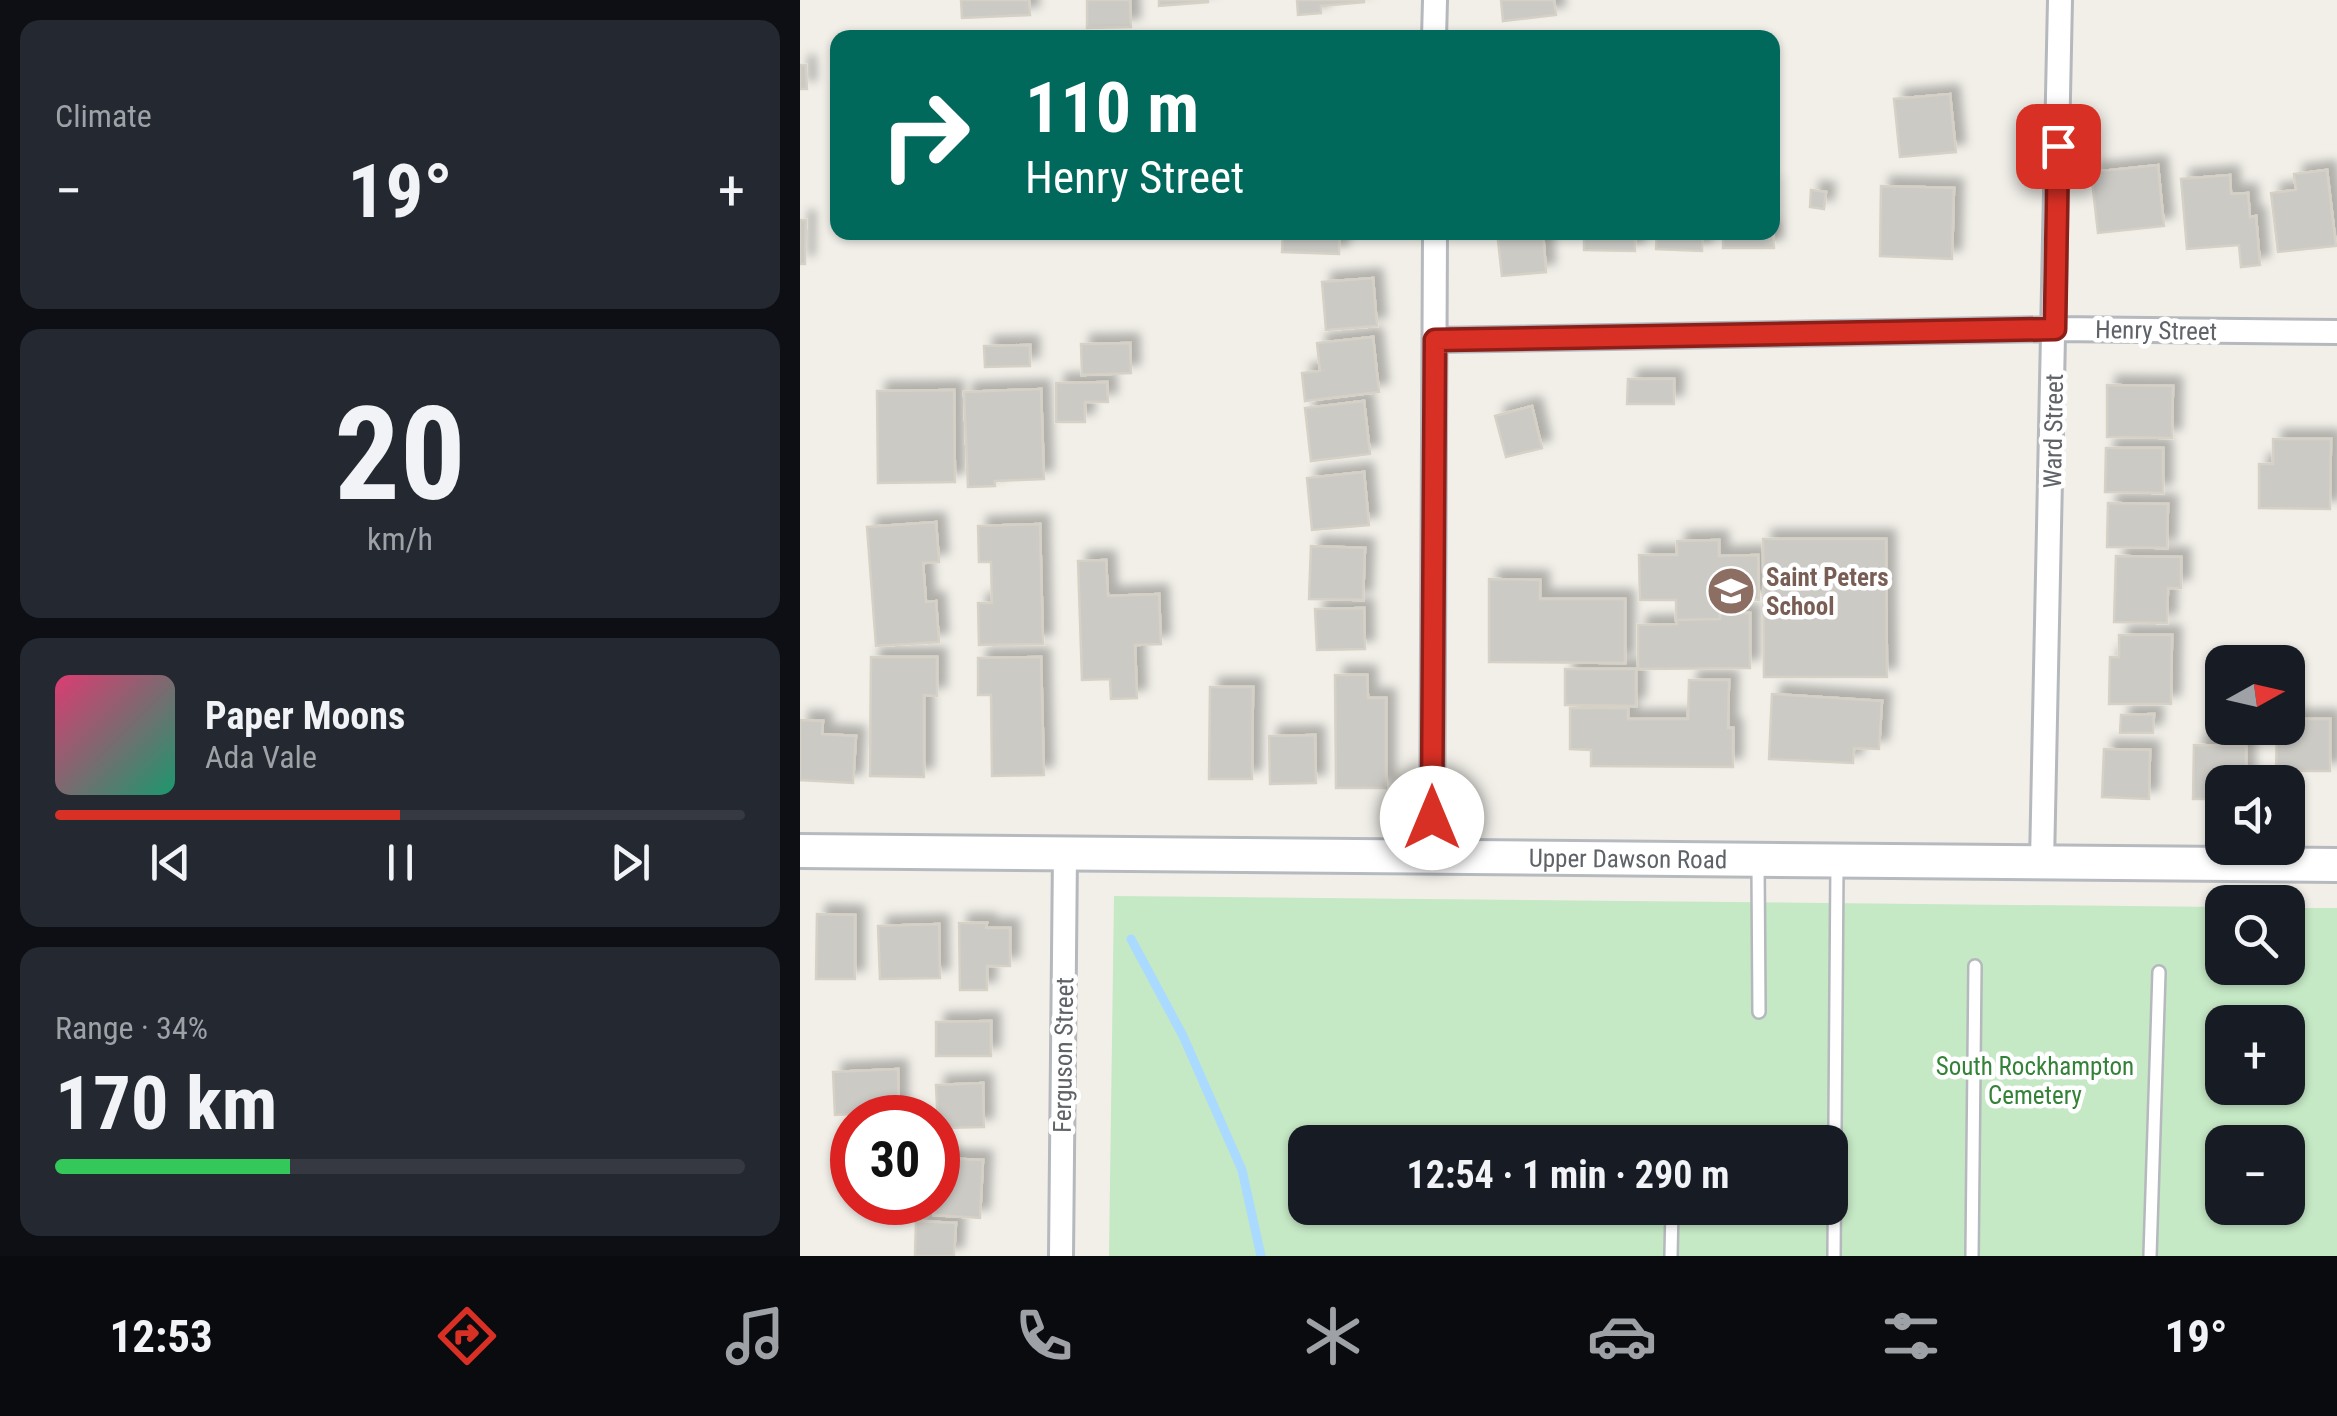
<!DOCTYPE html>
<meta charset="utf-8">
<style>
:root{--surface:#171b24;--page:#242831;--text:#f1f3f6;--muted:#9ea1a6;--line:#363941;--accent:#d93025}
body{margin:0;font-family:"Roboto Condensed",sans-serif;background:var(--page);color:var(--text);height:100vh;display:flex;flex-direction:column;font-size:38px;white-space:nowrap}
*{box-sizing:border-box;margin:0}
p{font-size:32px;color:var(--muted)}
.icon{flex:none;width:55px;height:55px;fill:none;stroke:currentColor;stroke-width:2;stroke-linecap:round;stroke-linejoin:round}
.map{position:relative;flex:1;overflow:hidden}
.details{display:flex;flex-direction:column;gap:20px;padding:20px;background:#0d0f14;width:800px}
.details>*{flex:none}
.banner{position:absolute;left:30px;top:30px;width:950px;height:210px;border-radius:20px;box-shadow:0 2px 8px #0004;background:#00695c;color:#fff;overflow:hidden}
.needle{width:65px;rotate:82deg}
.tools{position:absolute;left:1405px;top:645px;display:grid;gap:20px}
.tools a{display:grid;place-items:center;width:100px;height:100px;border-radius:20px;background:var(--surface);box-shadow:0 2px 8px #0004;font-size:50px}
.speed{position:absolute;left:30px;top:1095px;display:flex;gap:20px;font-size:50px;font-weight:700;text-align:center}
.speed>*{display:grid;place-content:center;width:130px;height:130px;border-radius:50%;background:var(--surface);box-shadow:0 2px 8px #0004;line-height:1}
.speed .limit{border:15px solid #d22;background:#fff;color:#111}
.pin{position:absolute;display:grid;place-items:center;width:85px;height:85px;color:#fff;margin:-42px;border-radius:20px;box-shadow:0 5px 15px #0006}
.me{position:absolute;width:110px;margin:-55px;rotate:0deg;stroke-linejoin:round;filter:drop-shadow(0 0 8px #0008)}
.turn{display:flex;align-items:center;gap:35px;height:210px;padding:0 30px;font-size:45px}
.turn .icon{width:130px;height:130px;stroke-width:2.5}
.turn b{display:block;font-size:70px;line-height:85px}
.big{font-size:75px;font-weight:700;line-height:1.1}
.details .card{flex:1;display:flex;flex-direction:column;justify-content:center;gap:15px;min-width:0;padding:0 35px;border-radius:20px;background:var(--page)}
.details .dial{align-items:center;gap:0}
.dial b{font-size:130px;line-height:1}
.song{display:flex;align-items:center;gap:30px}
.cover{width:120px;height:120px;border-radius:15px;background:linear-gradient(135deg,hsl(340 70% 55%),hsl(160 70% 35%))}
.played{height:10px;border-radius:5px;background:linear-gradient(90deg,var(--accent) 50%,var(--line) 50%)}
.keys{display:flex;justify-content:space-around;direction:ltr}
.heat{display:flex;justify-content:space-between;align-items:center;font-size:55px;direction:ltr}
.charge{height:15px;border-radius:8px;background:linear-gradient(90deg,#34c759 34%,var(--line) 0)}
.trip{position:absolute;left:488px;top:1125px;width:560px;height:100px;border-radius:20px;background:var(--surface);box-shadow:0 2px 8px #0004;font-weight:700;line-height:100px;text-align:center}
.dock{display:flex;height:160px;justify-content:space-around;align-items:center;background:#090b0e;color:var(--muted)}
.dock .icon{width:70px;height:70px}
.dock .on{color:var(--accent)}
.dock b{font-size:45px;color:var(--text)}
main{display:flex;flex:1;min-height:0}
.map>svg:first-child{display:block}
.green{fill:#c5e8c5;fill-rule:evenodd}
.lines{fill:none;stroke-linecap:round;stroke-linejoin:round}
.stream{stroke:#aadaff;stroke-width:9}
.building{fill:#cccac5;stroke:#d6d1c6;stroke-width:2.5;filter:url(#shadow)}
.lane-casing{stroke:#b5b8bc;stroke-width:16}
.street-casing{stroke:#b5b8bc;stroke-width:28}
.secondary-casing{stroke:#b6babf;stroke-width:38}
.lane{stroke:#fff;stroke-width:11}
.street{stroke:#fff;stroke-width:22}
.secondary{stroke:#fff;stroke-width:32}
.route-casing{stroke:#8d1f18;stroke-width:25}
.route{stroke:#d93025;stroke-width:18}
.labels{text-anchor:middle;stroke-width:9;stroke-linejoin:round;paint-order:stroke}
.street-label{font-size:25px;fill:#5f6368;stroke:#fff}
.education-label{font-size:25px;font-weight:bold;fill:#785e54;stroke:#fff;text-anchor:start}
.park-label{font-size:25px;fill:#348238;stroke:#fff}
</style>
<main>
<section class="details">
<div class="card"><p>Climate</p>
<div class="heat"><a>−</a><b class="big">19°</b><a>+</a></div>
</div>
<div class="card dial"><b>20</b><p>km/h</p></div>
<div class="card">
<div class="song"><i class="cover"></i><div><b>Paper Moons</b><p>Ada Vale</p></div></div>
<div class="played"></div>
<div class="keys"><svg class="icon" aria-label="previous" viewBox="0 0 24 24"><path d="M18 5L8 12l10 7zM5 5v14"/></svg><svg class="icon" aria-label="pause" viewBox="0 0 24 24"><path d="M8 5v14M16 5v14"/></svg><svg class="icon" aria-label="next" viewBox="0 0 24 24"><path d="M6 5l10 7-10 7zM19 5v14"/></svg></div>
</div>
<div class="card"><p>Range · 34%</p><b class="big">170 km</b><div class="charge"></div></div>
</section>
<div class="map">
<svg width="1537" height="1256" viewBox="0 0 1537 1256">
<defs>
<filter id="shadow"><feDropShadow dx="9" dy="-9" stdDeviation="5" flood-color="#0004"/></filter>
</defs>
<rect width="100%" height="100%" fill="#f1efe8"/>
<path class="green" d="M314,896L1422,907V968H1488V908H1537V1256H309ZM1422,1022H1488V1088H1422ZM505,1142H1030V1208H505ZM1422,1142H1488V1208H1422Z"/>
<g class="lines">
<path class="stream" d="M331,939L383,1036L442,1170L461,1256"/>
</g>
<path class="building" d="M161,0H229L230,15L162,18Z
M287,0H330L331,27L287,28Z
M359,0H408V2L359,6Z
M497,0H564V2L521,6V13L498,15Z
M701,0H754L756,15L703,21Z
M0,65H6L7,89H0Z
M1150,94L1156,152L1100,157L1094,99Z
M1358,165L1364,226L1298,233L1291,172Z
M1527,170L1536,246L1478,252L1471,193L1496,190L1494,174Z
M1430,175L1431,194L1448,193L1450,217L1456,216L1460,265L1441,267L1439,245L1387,249L1381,179Z
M972,185L974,248H923V232H972Z
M1081,186L1154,188L1152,259L1080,256Z
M1011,190L1026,192L1024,209L1010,207Z
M0,220H6L5,264H0Z
M483,232H540L539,254L482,252Z
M697,232H743L746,272L702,276Z
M784,232H835V251L784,250Z
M857,232H903L902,251L856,249Z
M573,278L577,326L526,330L522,282Z
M573,337L579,392L505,401L502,373L520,371L517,343Z
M330,343L331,373L282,375L281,344Z
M230,345V366L185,367L184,346Z
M828,379H874V404H827Z
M307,382L308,402H285V422H256V383Z
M1307,385L1373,386L1372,438L1307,437Z
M241,389L244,479L195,481V486L168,487L164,392Z
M154,390L155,482L78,483L77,391Z
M564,401L570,454L511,461L505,408Z
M732,406L742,448L706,457L695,416Z
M1473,439H1531L1530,509L1459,508V464H1473Z
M1306,448H1363V493L1305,492Z
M564,472L569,525L512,530L507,478Z
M1308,503L1368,504L1367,548L1307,547Z
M136,522L139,562L123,563L126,602L136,601L139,642L76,646L67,527Z
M240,524L243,644L179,645L178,603H192L191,562H179L178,526Z
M963,539H1086L1087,677H964Z
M919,540V556L958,555L959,600H919L920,619L876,620V600H840L839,555H877V541Z
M511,546L565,548L563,600L509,599Z
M1316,556L1381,557V588H1368L1367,623L1314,622Z
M306,560L308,596L359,594L361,644L335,645L337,698L311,699L310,679L282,680L278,561Z
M689,579L740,580V599H825V663L689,662Z
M564,608L565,649L517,650L515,609Z
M920,613H950V668L838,669V625L877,624L876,620L920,619Z
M1319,635H1372L1371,704H1309L1310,657H1319Z
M71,657H137V696L124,695V777L70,776Z
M241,657L244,775L192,776L191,695H178V658Z
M765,669H836V706L765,705Z
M535,675H567L568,698H586V788H536Z
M889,680H929L928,728H933V767L791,766V750L770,749V708H828V719H888Z
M410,687H453L452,779H409Z
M972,694L1082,701L1079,749L1054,748L1053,763L969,759Z
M1354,714L1353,733H1320L1321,715Z
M1488,719H1530V771H1476L1477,728H1488Z
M0,720L23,721L22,734L56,736L53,783L0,780Z
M515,735L516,783L470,784L469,736Z
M1394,745L1446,746V782H1422V799H1393Z
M1304,749L1350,750L1349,799L1302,797Z
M17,914L55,915V979H16Z
M159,923H187L186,928H210V966H187V990H160Z
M139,924L140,978L80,979L78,926Z
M191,1021V1056H136V1022Z
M98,1069L99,1112L35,1115L33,1072Z
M183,1083L184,1127L138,1128L136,1085Z
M138,1158L183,1160L180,1218L134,1215Z
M116,1221L156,1223L154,1256H115Z"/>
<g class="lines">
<g class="lane-casing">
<path id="lane" d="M958,864L959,1012
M871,1256L872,1208
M1034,1256L1037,865
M1172,1256L1175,966
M1350,1256L1359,972"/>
</g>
<g class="street-casing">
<path id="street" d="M634,38L635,0
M635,340L1255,329L1537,332
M632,857L635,232
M1242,862L1260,0
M261,1256L265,854"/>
</g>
<g class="secondary-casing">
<g id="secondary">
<path id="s1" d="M0,851L1537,865"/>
</g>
</g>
<use href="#lane" class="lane"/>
<use href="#street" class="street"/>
<use href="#secondary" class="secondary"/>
</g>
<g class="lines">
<g class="route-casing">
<path id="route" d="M632,818L635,340L1255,329L1258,146"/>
</g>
<use href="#route" class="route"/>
</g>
<defs>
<g id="school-disc" transform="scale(2.5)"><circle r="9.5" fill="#8d6e63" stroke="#fff"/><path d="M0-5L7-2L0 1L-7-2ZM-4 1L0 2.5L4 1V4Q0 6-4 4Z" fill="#fff"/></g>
</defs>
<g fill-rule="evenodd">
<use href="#school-disc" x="931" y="591"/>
</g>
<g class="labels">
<g class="street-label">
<text transform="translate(1356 330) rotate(1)" y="9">Henry Street</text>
<text transform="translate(1253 431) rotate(-89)" y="9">Ward Street</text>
<text dy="9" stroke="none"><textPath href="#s1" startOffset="828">Upper Dawson Road</textPath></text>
<text transform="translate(263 1055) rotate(-89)" y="9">Ferguson Street</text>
</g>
<g class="education-label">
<text x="966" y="586">Saint Peters<tspan x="966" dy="29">School</tspan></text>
</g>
<g class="park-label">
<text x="1235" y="1075">South Rockhampton<tspan x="1235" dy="29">Cemetery</tspan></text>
</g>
</g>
</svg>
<div class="tools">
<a><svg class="needle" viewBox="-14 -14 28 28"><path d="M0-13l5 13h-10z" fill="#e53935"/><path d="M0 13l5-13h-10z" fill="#9ea1a6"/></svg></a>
<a><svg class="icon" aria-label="sound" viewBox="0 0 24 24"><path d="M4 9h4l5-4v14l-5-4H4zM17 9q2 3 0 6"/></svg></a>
<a><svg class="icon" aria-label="search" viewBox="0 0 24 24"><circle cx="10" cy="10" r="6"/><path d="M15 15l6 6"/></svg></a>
<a>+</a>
<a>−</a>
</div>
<div class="speed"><div class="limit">30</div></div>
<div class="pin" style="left:1258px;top:146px;background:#d93025"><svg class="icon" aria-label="arrive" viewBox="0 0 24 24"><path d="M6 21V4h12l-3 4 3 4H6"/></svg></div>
<svg class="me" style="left:632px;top:818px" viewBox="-20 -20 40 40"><circle r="19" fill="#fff"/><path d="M0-13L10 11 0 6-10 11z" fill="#d93025"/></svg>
<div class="trip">12:54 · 1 min · 290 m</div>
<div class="banner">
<div class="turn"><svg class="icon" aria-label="right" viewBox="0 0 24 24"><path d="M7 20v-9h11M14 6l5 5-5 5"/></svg><div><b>110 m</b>Henry Street</div></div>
</div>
</div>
</main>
<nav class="dock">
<b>12:53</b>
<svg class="icon on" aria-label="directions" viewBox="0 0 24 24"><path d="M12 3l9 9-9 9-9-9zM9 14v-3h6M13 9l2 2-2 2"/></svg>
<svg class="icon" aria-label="music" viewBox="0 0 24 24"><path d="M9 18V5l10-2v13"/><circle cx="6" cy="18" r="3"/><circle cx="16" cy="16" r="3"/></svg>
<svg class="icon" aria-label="phone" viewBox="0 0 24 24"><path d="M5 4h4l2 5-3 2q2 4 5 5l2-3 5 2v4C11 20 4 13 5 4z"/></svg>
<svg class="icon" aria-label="climate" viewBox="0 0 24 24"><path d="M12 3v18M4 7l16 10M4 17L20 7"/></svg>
<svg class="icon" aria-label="car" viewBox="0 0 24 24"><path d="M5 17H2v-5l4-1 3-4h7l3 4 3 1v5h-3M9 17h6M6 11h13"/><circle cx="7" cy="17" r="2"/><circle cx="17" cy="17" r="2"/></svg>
<svg class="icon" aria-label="filters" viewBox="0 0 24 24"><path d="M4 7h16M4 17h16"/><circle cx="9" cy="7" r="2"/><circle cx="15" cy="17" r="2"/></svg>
<b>19°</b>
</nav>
